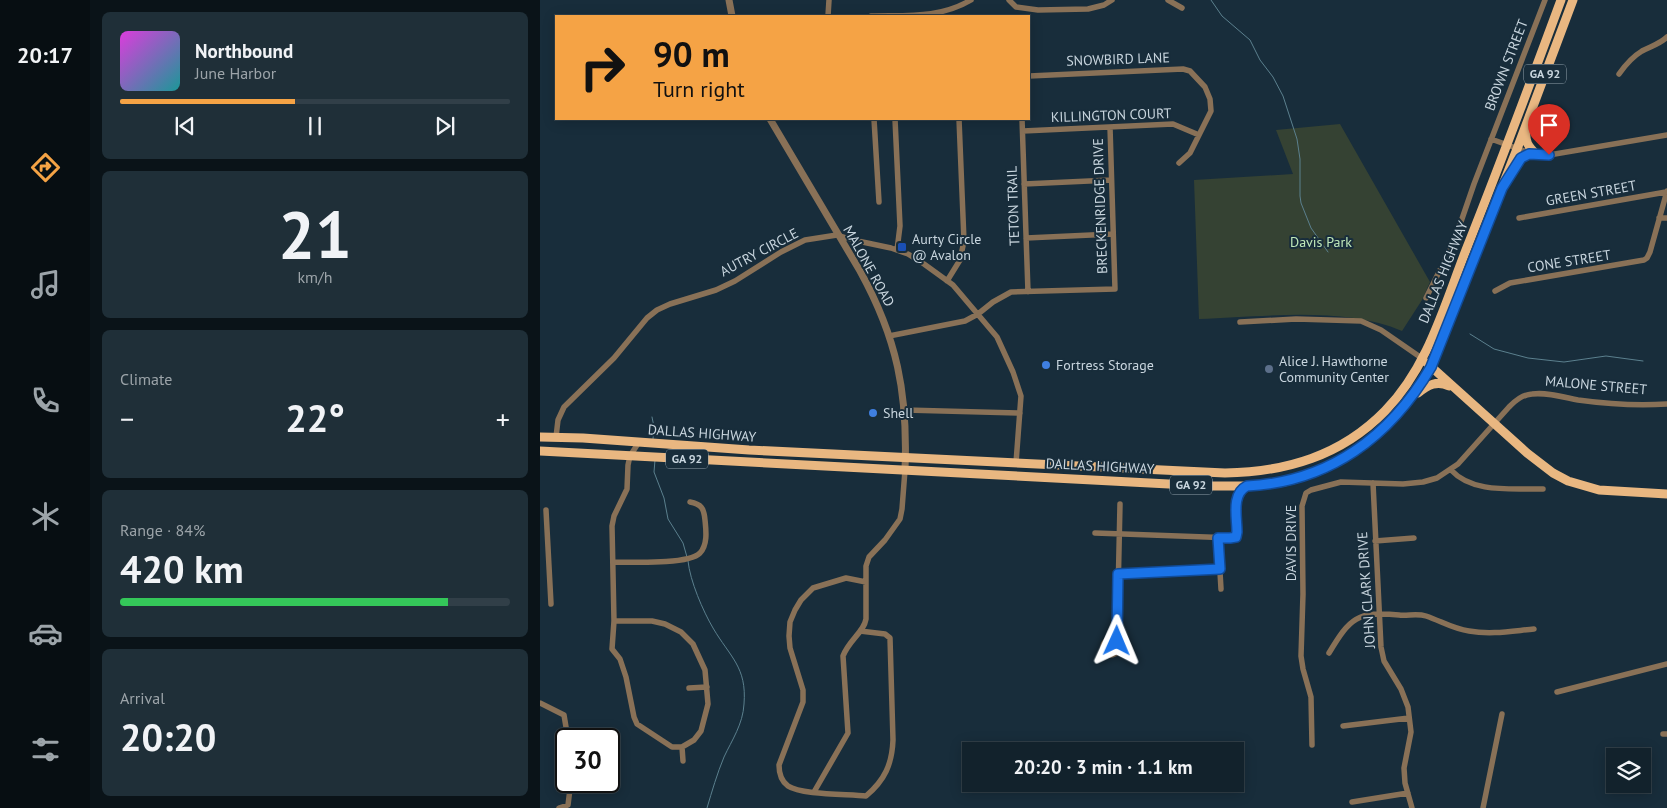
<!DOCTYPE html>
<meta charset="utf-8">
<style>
:root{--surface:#12222c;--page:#1f2f38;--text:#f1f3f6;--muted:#9ca4a9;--line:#313f48;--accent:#f5a345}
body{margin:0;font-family:"PT Sans",sans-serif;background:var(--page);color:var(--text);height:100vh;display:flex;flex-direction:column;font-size:19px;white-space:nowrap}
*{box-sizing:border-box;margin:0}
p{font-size:16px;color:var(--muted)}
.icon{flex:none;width:28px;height:28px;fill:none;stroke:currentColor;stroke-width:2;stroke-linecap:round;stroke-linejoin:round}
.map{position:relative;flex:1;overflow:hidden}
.panel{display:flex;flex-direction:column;gap:12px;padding:12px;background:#0a1318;width:450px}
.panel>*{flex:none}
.guide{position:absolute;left:15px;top:15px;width:475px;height:105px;border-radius:0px;box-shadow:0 2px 12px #0003,0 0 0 1px var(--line);background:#f5a345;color:#111;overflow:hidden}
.tools{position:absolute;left:1066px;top:748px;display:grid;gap:10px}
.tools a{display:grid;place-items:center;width:45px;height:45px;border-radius:0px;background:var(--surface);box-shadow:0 2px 12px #0003,0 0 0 1px var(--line);font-size:25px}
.speed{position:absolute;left:15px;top:728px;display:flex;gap:10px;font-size:25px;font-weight:700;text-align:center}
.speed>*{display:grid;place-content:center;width:65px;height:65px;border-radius:50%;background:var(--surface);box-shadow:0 2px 12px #0003,0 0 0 1px var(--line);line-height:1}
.speed .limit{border:2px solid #111;border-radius:8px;background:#fff;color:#111}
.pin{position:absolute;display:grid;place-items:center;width:42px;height:42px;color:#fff;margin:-51px -21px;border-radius:50% 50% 50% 0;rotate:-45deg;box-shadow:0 0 5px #0007}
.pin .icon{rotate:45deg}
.me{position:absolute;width:55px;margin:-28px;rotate:1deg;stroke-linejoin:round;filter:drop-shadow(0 0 4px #0008)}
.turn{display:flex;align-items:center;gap:18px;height:105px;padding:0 15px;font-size:22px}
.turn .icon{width:65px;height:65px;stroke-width:2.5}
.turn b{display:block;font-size:35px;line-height:42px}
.big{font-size:38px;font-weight:700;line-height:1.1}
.panel .tile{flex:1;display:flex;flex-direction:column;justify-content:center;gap:8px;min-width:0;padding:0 18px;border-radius:8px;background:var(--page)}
.panel .dial{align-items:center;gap:0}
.dial b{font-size:65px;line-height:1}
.song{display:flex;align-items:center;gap:15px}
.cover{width:60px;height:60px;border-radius:8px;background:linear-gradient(135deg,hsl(300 70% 55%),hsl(180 70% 35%))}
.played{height:5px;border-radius:2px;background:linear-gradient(90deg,var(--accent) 45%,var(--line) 45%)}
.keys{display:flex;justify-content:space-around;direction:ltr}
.heat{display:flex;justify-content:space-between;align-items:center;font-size:28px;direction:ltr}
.charge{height:8px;border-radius:4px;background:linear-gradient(90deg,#34c759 84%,var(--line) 0)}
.trip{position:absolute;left:422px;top:742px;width:282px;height:50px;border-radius:0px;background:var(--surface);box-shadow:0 2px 12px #0003,0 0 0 1px var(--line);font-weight:700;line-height:50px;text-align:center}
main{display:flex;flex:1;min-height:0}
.tab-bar{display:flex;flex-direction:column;width:90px;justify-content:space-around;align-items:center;background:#070e12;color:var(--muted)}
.tab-bar .icon{width:35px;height:35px}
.tab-bar .current{color:var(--accent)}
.tab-bar b{font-size:22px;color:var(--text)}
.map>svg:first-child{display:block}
.green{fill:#354233}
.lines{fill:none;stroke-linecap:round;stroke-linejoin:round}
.stream{stroke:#5b808e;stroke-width:1}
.minor{stroke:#897157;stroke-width:5.5}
.tertiary{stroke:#897157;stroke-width:7}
.primary{stroke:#e9b781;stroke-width:9}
.route-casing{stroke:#114b97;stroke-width:12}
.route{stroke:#1a73e8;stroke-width:9}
.transit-dot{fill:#1a4fb4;stroke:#182d3b;stroke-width:2}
.shop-dot{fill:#3f7fe0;stroke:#182d3b;stroke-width:2}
.service-dot{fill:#5c6f8a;stroke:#182d3b;stroke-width:2}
.labels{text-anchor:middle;stroke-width:4;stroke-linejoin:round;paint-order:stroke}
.shield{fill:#182d3b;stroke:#93a3ad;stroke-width:1}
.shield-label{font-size:12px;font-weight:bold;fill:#c8d5de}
.street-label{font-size:14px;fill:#c8d5de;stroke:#182d3b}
.poi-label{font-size:14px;fill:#c8d5de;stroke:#182d3b;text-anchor:start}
.park-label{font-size:14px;fill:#c1e9b9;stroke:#182d3b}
</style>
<main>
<nav class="tab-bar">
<b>20:17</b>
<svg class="icon current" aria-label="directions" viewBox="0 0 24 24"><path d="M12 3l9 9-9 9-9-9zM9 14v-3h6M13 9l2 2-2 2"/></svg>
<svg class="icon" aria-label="music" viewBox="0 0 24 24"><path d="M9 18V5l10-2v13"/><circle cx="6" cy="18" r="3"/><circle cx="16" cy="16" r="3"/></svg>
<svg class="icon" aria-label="phone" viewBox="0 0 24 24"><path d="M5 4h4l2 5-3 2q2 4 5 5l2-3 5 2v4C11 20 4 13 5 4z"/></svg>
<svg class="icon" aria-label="climate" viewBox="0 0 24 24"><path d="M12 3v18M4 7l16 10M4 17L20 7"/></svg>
<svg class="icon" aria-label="car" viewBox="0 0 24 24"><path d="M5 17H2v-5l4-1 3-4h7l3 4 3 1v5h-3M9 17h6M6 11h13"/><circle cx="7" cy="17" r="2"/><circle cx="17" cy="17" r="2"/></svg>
<svg class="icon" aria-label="filters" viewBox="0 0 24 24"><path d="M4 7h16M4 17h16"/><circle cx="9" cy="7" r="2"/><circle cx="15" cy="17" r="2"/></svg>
</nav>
<section class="panel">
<div class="tile">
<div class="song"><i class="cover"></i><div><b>Northbound</b><p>June Harbor</p></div></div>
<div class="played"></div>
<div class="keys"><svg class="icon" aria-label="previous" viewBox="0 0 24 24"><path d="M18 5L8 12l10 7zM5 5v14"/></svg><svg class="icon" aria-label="pause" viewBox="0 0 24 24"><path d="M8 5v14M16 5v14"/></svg><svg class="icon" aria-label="next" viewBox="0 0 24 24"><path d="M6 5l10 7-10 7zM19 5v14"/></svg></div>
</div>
<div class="tile dial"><b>21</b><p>km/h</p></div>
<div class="tile"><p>Climate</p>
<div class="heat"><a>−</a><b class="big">22°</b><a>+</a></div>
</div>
<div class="tile"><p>Range · 84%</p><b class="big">420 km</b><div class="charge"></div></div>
<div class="tile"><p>Arrival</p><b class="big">20:20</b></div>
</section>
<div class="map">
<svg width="1127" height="808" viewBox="0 0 1127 808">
<rect width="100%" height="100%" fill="#182d3b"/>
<path class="green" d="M800,124L890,282L882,300L862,331C804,306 721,317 659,319L654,180L753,174L736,130Z"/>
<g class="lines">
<path class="stream" d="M671,0L682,16L710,40L720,60L733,77L743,96L757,139L760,159V196L761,203L771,228L788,252
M930,334L954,349L988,358L1024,362L1066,356L1103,361
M112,417L114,427L113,439
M115,460L114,472L124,498L128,519L143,543L147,557
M148,561C150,581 163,611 173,628C190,657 207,667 204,704C203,724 192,740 184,757C177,774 172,791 167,808"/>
<path class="minor" d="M469,0L476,7L498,10L548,9L564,5L572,0
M628,0L642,8
M288,16L289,0
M331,16C366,15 399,19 431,0
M1079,74C1086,64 1092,57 1102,51C1111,46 1120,44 1127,37
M489,76L643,69L650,71L665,87L670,99L671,111L650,153L639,163
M334,119L339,202
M355,119L360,226L357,250
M482,119L488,292
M483,131L633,124L659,135
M951,139L990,153L1009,155L1127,135
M484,184L571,180
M979,218L1126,192
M1119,218H1127
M486,238L573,234
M407,281L420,260L424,241L419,119
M955,291L970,283L1104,260L1107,258L1110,252L1127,191
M886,298L914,242L934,184L1005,0
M700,322L756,319L821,321L841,330L883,359
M349,336L425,321L438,314L453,302L471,292L575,289L570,127
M365,410L480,413
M16,437L18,420L24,407L74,358L107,318L117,310L130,304L176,290L195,281L241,252L265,240L297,235L313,240L351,248L368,254L384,264L413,285L457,337L473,372L481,396L476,463
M911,470C933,494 973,488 1003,489
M833,483L841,647L844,661L861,689L868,707L871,732L864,768L865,783L872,808
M6,510L11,604
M555,533L694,538C704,523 687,497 705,487
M678,538L681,589
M835,541L874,538
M73,562C91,562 148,565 160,553C168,544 166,530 165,520C164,508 161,504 150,502
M578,574L680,569
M74,621H112L125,624L141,632L153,644L165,670L168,704L161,731L154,740L142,747H132L97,724L94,717L86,677L80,659L72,649Z
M74,621L72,526L74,516L87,489L88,465L90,456L99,442
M320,631L345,634L350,638L353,740C352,764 345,780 326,796C308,794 261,795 248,786C241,781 239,773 239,765L263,702V690L250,648L249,636L250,622L255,610L261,600L273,588L306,578L326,582
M563 647a8 8 0 1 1 16 0a8 8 0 1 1-16 0Z
M577,641L580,504
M789,653C810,618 817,611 859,615C868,616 877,613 886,616C901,621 913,629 929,631C951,635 972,631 994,629
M149,688L167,687
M1017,692L1127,664
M0,703L24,715L28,739
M803,726L869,718
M1123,734H1127
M772,745L771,697L763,669L761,656L763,594L762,506L766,493L771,490L801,482L863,484L883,482L897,478L918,464L969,407C976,400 982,395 992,394C1007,392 1023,397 1038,400C1067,404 1097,406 1127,404
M142,747L143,761
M274,792L308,733L303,656C309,640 324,632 326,619V566L329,557L345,540L360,519L362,509L365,470
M812,802L868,793
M19,808L28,805L31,781
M943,808L962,714"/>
<path class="tertiary" d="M189,0L192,16
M230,119L320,271C357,338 368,393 365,470"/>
<path class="primary" d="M986,131C985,142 988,146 996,154
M974,168C979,158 985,155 996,154
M887,363L987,453L1013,473L1028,481L1059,490L1127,494
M878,393C888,385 897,380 909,386
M0,437L43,438L209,450L685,473C746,472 801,456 845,411C888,367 904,306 926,250C959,167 990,84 1021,0
M0,451L667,486C693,486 719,487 744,482C810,468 857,424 891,367L977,149L1033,0"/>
</g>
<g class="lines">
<g class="route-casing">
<path id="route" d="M577,641L578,574L680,569L678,538H690L696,537L697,532C697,517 691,494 707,486C789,482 850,437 891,367L962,188L981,158L989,154L1009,155"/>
</g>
<use href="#route" class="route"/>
</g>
<rect class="transit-dot" x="357" y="242" width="10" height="10" rx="2.5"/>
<g class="shop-dot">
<circle cx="506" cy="365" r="5"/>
<circle cx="333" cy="413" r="5"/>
</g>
<circle class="service-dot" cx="729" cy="369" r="5"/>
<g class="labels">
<g class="shield">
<rect x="984" y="64.5" width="42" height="19" rx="4"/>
<rect x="126" y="449.5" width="42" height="19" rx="4"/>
<rect x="630" y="475.5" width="42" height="19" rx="4"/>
</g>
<g class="shield-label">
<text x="1005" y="78">GA 92</text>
<text x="147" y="463">GA 92</text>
<text x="651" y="489">GA 92</text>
</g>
<g class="street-label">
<text transform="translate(578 59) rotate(-2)" y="5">SNOWBIRD LANE</text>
<text transform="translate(966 65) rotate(-69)" y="5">BROWN STREET</text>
<text transform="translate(571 115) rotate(-2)" y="5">KILLINGTON COURT</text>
<text transform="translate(1051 193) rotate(-10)" y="5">GREEN STREET</text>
<text transform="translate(473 206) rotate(-92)" y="5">TETON TRAIL</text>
<text transform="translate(560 206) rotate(-92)" y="5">BRECKENRIDGE DRIVE</text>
<text transform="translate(219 252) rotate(-28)" y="5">AUTRY CIRCLE</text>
<text transform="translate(1029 261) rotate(-9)" y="5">CONE STREET</text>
<text transform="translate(329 266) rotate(61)" y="5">MALONE ROAD</text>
<text transform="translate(903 272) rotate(-68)" y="5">DALLAS HIGHWAY</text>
<text transform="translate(1056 385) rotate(5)" y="5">MALONE STREET</text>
<text transform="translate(162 433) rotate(4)" y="5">DALLAS HIGHWAY</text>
<text transform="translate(560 466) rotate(3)" y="5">DALLAS HIGHWAY</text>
<text transform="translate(751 543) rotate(-90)" y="5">DAVIS DRIVE</text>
<text transform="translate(826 590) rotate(-94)" y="5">JOHN CLARK DRIVE</text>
</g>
<g class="poi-label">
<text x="372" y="244">Aurty Circle<tspan x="372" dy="16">@ Avalon</tspan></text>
<text x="739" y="366">Alice J. Hawthorne<tspan x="739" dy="16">Community Center</tspan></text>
<text x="516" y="370">Fortress Storage</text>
<text x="343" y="418">Shell</text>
</g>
<g class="park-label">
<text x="781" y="247">Davis Park</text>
</g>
</g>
</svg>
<div class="tools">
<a><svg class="icon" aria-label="layers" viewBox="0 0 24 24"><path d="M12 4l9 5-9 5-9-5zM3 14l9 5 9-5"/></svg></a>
</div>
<div class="speed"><div class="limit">30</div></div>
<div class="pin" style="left:1009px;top:155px;background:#d93025"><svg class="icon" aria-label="arrive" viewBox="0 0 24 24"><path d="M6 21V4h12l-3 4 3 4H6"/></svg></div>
<svg class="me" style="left:577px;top:641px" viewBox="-20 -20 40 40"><path d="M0-17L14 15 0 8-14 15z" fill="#1a73e8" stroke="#fff" stroke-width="4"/></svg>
<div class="trip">20:20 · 3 min · 1.1 km</div>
<div class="guide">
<div class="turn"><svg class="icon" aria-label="right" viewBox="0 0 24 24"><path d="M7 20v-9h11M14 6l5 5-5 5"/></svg><div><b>90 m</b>Turn right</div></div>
</div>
</div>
</main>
